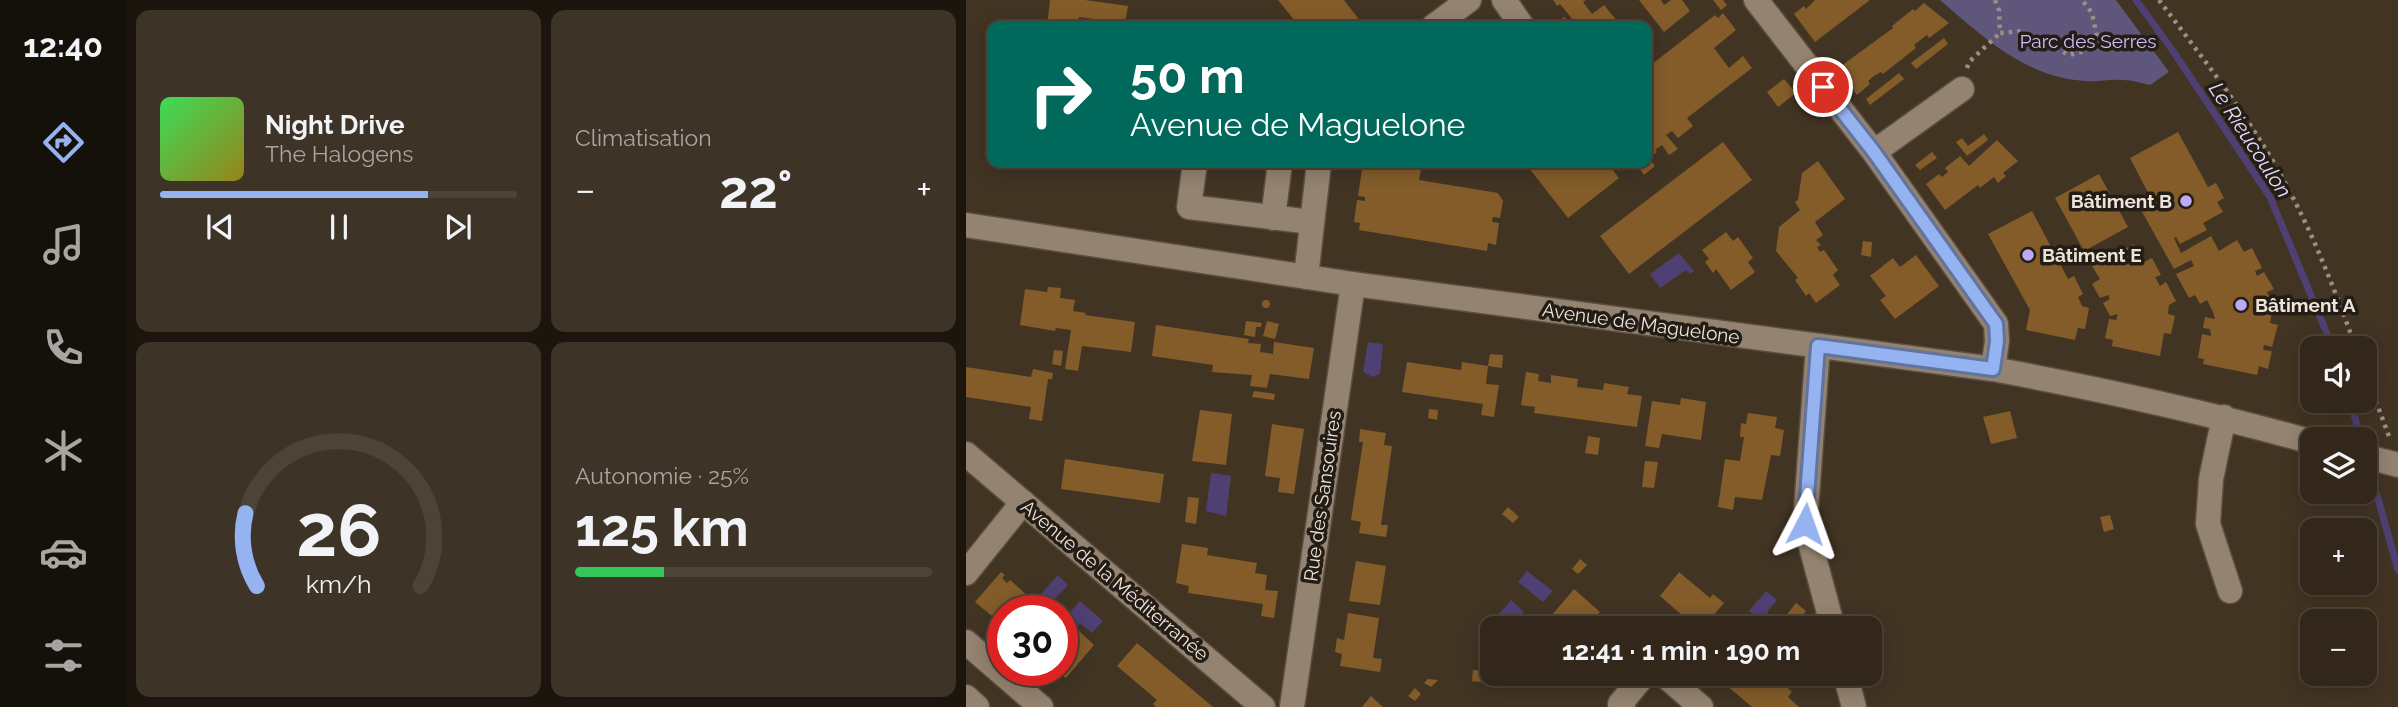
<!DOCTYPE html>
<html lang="fr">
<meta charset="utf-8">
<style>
:root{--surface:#32271a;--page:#3d3327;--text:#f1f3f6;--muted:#a8a5a2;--line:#4d4439;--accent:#95b2f1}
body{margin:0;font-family:Raleway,sans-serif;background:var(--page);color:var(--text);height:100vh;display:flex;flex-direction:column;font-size:26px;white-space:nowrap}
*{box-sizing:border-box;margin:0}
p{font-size:23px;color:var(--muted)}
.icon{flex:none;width:38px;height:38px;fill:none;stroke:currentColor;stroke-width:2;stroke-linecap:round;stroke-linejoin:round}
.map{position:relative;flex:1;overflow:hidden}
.panel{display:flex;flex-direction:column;gap:10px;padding:10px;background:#1c150e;width:840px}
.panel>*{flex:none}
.hud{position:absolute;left:21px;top:21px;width:665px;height:147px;border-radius:14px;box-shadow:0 4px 18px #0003,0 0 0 2px var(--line);background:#00695c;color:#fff;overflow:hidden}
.buttons{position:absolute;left:1334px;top:336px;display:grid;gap:14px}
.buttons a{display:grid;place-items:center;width:77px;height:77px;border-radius:14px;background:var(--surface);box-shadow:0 4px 18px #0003,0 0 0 2px var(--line);font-size:35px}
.speed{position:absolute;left:21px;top:595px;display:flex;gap:14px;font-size:35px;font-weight:700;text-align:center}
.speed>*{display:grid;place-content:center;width:91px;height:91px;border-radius:50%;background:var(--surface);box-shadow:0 4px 18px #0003,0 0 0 2px var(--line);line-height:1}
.speed .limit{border:10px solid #d22;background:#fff;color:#111}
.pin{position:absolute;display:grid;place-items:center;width:60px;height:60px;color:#fff;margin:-30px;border:4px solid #fff;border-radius:50%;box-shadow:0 2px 7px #0007}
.me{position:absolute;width:77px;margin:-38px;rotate:4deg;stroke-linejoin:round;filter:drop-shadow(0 0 5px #0008)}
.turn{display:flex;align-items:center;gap:24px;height:147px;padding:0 28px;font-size:32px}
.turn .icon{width:91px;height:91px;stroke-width:2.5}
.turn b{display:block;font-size:49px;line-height:60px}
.big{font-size:52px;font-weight:700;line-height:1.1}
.panel .widget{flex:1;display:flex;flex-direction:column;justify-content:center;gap:10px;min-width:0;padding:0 24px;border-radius:14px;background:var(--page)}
.panel .dial{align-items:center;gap:0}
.dial svg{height:182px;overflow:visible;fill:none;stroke:var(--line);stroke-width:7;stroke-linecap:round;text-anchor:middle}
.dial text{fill:var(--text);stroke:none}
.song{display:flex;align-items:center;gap:21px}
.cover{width:84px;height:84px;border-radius:10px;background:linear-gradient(135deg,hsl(130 70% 55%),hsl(50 70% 35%))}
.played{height:7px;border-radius:4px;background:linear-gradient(90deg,var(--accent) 75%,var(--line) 75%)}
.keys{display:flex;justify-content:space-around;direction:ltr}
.heat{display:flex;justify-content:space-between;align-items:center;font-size:38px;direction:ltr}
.charge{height:10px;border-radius:5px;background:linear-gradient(90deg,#34c759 25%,var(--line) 0)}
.panel .tiles{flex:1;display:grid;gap:10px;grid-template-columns:repeat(2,1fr)}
.trip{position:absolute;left:514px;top:616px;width:402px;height:70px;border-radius:14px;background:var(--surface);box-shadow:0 4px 18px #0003,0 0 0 2px var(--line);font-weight:700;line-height:70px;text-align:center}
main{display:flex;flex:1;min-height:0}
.dock{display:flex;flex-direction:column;width:126px;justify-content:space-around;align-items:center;background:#14100a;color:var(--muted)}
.dock .icon{width:49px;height:49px}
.dock .current{color:var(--accent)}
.dock b{font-size:32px;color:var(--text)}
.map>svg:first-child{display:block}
.green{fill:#5f567b}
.water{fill:#4f4073}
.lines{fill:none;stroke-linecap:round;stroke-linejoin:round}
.stream{stroke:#4f4073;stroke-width:7}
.building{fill:#835c2a}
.minor-casing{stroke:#5b4f41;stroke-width:27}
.path{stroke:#9b8f81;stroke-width:4.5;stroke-dasharray:3.5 5;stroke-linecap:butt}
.minor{stroke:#948370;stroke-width:24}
.route-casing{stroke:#61749d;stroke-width:18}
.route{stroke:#95b2f1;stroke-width:12}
.poi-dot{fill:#bda9f5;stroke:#231d15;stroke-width:2.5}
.labels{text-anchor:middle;stroke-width:7;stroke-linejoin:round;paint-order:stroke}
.park-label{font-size:19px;fill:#cebefe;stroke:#231d15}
.poi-label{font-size:19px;font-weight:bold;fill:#ede4d9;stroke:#231d15;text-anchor:start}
.street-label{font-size:19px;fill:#ede4d9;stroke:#231d15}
.water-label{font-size:21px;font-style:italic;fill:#e1dafb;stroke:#231d15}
</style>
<main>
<nav class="dock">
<b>12:40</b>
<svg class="icon current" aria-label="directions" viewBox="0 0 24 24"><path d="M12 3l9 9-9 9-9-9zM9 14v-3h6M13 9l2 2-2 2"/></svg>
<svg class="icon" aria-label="music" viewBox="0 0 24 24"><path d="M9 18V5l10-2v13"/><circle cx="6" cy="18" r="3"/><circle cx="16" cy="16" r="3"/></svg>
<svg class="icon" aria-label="phone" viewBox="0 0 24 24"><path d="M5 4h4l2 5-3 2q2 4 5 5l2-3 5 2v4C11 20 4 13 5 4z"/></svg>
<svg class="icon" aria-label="climate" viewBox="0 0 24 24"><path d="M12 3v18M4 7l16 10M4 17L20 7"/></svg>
<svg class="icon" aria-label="car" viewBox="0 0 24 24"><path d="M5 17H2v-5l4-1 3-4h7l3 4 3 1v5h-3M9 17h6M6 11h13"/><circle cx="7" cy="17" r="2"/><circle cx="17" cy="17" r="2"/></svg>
<svg class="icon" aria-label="filters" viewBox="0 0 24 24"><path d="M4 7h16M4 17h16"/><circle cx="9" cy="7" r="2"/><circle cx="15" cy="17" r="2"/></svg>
</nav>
<section class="panel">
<div class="tiles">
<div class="widget">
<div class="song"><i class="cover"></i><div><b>Night Drive</b><p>The Halogens</p></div></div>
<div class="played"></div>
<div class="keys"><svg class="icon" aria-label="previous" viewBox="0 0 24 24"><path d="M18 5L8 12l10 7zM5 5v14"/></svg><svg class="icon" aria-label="pause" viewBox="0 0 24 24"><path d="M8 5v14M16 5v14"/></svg><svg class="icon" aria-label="next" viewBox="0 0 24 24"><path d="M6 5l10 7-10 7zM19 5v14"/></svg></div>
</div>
<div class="widget"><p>Climatisation</p>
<div class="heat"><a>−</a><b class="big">22°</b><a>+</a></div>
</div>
<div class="widget dial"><svg viewBox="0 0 100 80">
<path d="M14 69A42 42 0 1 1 86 69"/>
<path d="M14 69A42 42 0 0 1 9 37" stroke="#95b2f1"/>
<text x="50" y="56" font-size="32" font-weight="700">26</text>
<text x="50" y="72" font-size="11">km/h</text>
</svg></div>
<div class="widget"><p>Autonomie · 25%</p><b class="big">125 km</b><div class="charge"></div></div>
</div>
</section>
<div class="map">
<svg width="1432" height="707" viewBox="0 0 1432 707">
<rect width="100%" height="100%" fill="#423423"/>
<path class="green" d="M974,0H1150L1203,72L1184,85C1175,83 1166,80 1157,80C1144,79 1131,82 1119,81C1060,78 1016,36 974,0Z"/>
<path class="water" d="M713,253L728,271L724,274L720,270L694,288L684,274Z
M402,342L417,344L414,374L407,377L397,372Z
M245,473L265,476L260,516L240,511Z
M561,571L587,591L577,602L552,582Z
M92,575L102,585L83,605L73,596Z
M800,591L811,600L801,612L805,616L798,624L783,611Z
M545,600L558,612L543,628H527V631L522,627Z
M114,601L137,621L126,633L114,623L109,629L98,619Z"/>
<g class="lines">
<path class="stream" d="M1170,0L1207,51L1304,197L1367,348
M1384,401L1395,439
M1402,463L1432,570"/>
</g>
<path class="building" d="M84,0H119L162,6L159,23L113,17L112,26H81Z
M312,0H378L398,26H333Z
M587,0H620L617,2L626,14L638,5L652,22L646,26H612L594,4L591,6Z
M673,0H695L698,5L705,0H716L724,11L698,32Z
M747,0H757L761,5L755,10Z
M849,0H904L849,42L828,14L838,6L840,9Z
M958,3L983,23L963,38L961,35L948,45L950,48L917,74L915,72L908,76L902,81L904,84L891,95L871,69L927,28L926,26L947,9L949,11Z
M757,13L770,30L748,48L763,68L777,56L786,68L721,118L727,126L712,138L706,131L700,135L712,149L703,155L696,145L689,150L691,152L683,158L689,166L678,175L669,163H681V68L749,15L752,18Z
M598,17L605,26H596L592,22Z
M978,38L982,44L950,69L945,63Z
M933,73L938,79L904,105L900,99Z
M818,79L830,93L812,107L801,92Z
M1212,132L1242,187L1250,183L1258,198L1251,202L1257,212L1237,223L1241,230L1214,244L1210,237L1208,238L1215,253L1245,236L1253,251L1271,240L1278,252L1286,248L1296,268L1289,271L1291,276L1298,272L1308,289L1301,292L1307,306L1304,323L1312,325L1306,347L1298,345L1297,350L1306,351L1302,369L1293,366L1291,375L1237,364L1238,359L1232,358L1236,334L1245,336L1244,329L1237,328L1239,317L1249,319L1247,312L1241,300L1234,304L1229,295L1223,298L1210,274L1228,266L1225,260L1208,269L1175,210L1188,204L1164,158Z
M1018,134L1022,140L1001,156L990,142L996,138L1002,146Z
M1031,140L1052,161L1037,173L1040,176L1032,183L1028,177L1014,188L1012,185L979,210L960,184L973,174L976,177L982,172L979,168L994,156L1003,166Z
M757,142L786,180L663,274L634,236Z
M966,152L971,158L954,170L949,165Z
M852,161L879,199L849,222L857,235L850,240L855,245L851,247L854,252L858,250L872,270L867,275L874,285L850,303L843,293L840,296L829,280L832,278L810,251L813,227L834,210L829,202L832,200L836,173Z
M397,163H456L453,180L532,193L537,201L534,218L527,217L526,222L533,223L530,245L522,243L521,251L393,230L394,223L388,222L391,200L399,201V197L392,196Z
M559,163H641L653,178L602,218Z
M1133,174L1162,227L1118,251L1089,198Z
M1066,211L1102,279L1108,276L1117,294L1112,297L1116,306L1123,308L1119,329L1112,328L1109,340L1060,330L1064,310L1022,234Z
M760,232L767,241L772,237L787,258L782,262L789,272L765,290L750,269L747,273L739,262L743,259L736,250Z
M897,241L906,242L905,257L895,255Z
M1168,244L1178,262L1186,258L1195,275L1189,277L1194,286L1200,282L1210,301L1203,305L1202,314L1209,316L1205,334L1198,333L1194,356L1146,346L1147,340L1139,338L1143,319L1150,320L1152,314L1144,316L1137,303L1144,299L1142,295L1134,298L1126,284L1134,279L1126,266Z
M950,255L973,286L929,319L914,300L920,296L904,276L927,258L934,267Z
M82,287L95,288L94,298L109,300L107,311L120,313L119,315L169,322L165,352L116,346L112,371L99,369L105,330L90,328L89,331L54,325L59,289L81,292Z
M296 304a4 4 0 1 1 8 0a4 4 0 1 1-8 0Z
M280,321L296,323L295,327H290L289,337L278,335Z
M301,321L313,324L309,339L297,336Z
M190,325L283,339L282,343L295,344L294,352L307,354L308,342L348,348L343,379L304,374L301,388L284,386L286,375L246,372L247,365L186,356Z
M88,350L97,351L95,366L86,364Z
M524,354L537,355L536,368L522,366Z
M441,362L495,370L496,362L522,366L520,384L533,385L528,417L515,415L517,404L436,392Z
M0,367L65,377L67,369L87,373L86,379H82L76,421L63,419L65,407L0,397Z
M560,372L573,374L572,381L585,383V375L612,379L611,387L637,390L638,383L663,387L661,394L676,396L671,427L568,413L569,407L555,405Z
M288,391L309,394L308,400L286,397Z
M715,398L740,402L735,440L696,434L693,448L679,446L686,401L714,405Z
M463,409L472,410L471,420L462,418Z
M234,410L266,414L260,465L226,461Z
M1044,411L1051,438L1025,444L1017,417Z
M782,413L811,417L809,428L818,430L814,456L805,455L796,500L769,497L767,510L752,507L759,459L774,461L778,437H774L775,423L780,424Z
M306,424L338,429L328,494L312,492L314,478L299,476Z
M394,429L420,433L418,445L426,446L415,525H422L420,537L393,533L395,522L385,520L397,442H393Z
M622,436L634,438L632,455L619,453Z
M99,459L198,474L194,503L95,489Z
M679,461L692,462L688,488L676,487Z
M222,497L233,498L230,524L219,522Z
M542,507L553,517L547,523L536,514Z
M1144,515L1148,529L1138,532L1134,517Z
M216,544L242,548L241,555L291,563L289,573L301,575L299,590L312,591L308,618L295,616L297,604L222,593L223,586L210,583Z
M614,559L621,565L612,574L606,569Z
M390,561L420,566L414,605L383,601Z
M35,572L39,575L36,578L41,583L44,580L63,597L58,603L67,611H37V625L9,602Z
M713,572L744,598L747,594L758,603L741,623L730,614L724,622L694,596Z
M608,589L634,612L620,628H575Z
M830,603L840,611L827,628H821L814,623Z
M382,613L413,618L407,658L416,659L414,672L374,666L376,654L369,652L371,638L378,640Z
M111,629L128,645L100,678L90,670H96V634L102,639Z
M171,643L221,685L247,707H190L187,704L191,700L151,666Z
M507,670L518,671L516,682L506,681Z
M542,674H577L571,681L567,678L559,687Z
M747,674H794L803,681L808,675L826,692L822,697L833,707H786Z
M462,679L472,680L465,687L458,683Z
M449,688L455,694L449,701L442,696Z
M405,696L417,707H396Z"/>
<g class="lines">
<g class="minor-casing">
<path id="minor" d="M538,0L556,26
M790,0L908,152L1030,324L1031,341L1027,369
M468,26L503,0
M908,152L996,89
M229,163L223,207L345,222
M307,218L314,163
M0,225L387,284L1027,369C1134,389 1240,412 1346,442
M340,277L353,163
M852,346L839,524L867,628
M1258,417L1245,479L1242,524L1264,591
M0,454L297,707
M1398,456L1432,465
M0,573L57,502
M0,642L75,707
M697,674L735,707
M879,674L888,707
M0,697L11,707
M326,707L387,284
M657,707L654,704L679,674"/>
</g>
<path class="path" d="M1029,0L1033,10L1034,33L1056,31L1103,55L1119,51L1131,37L1126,13L1116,0
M1193,0C1237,59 1283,116 1318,181C1348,235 1369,291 1390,348
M1001,68L1003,62L1034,33
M1398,369L1424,439"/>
<use href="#minor" class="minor"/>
</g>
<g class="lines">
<g class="route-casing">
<path id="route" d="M839,524L852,346L1027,369L1031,341L1030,324L908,152L857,87"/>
</g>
<use href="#route" class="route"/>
</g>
<g class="poi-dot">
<circle cx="1220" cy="201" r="7"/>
<circle cx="1062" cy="255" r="7"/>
<circle cx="1275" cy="305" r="7"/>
</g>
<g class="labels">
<g class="park-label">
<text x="1122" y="48">Parc des Serres</text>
</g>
<g class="poi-label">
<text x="1206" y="208" text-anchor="end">Bâtiment B</text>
<text x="1076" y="262">Bâtiment E</text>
<text x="1289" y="312">Bâtiment A</text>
</g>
<g class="street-label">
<text transform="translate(675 323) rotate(8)" y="7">Avenue de Maguelone</text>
<text transform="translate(356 496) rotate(-82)" y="7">Rue des Sansouires</text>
<text transform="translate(149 580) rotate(40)" y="7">Avenue de la Méditerranée</text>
</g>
<g class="water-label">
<text transform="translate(1284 140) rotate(57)" y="7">Le Rieucoulon</text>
</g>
</g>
</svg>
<div class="buttons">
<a><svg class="icon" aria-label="sound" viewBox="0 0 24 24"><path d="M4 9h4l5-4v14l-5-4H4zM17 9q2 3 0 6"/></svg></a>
<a><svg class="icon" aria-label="layers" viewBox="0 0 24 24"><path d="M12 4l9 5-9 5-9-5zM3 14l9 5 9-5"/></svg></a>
<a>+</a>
<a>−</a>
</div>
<div class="speed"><div class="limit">30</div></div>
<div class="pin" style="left:857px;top:87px;background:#d93025"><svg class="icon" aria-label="arrive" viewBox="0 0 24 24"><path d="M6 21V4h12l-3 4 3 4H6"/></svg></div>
<svg class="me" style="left:839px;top:524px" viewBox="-20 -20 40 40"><path d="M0-17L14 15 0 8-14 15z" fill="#95b2f1" stroke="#fff" stroke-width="4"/></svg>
<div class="trip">12:41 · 1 min · 190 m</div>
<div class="hud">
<div class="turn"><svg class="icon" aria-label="right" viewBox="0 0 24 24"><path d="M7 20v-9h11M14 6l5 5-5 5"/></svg><div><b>50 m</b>Avenue de Maguelone</div></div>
</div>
</div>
</main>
